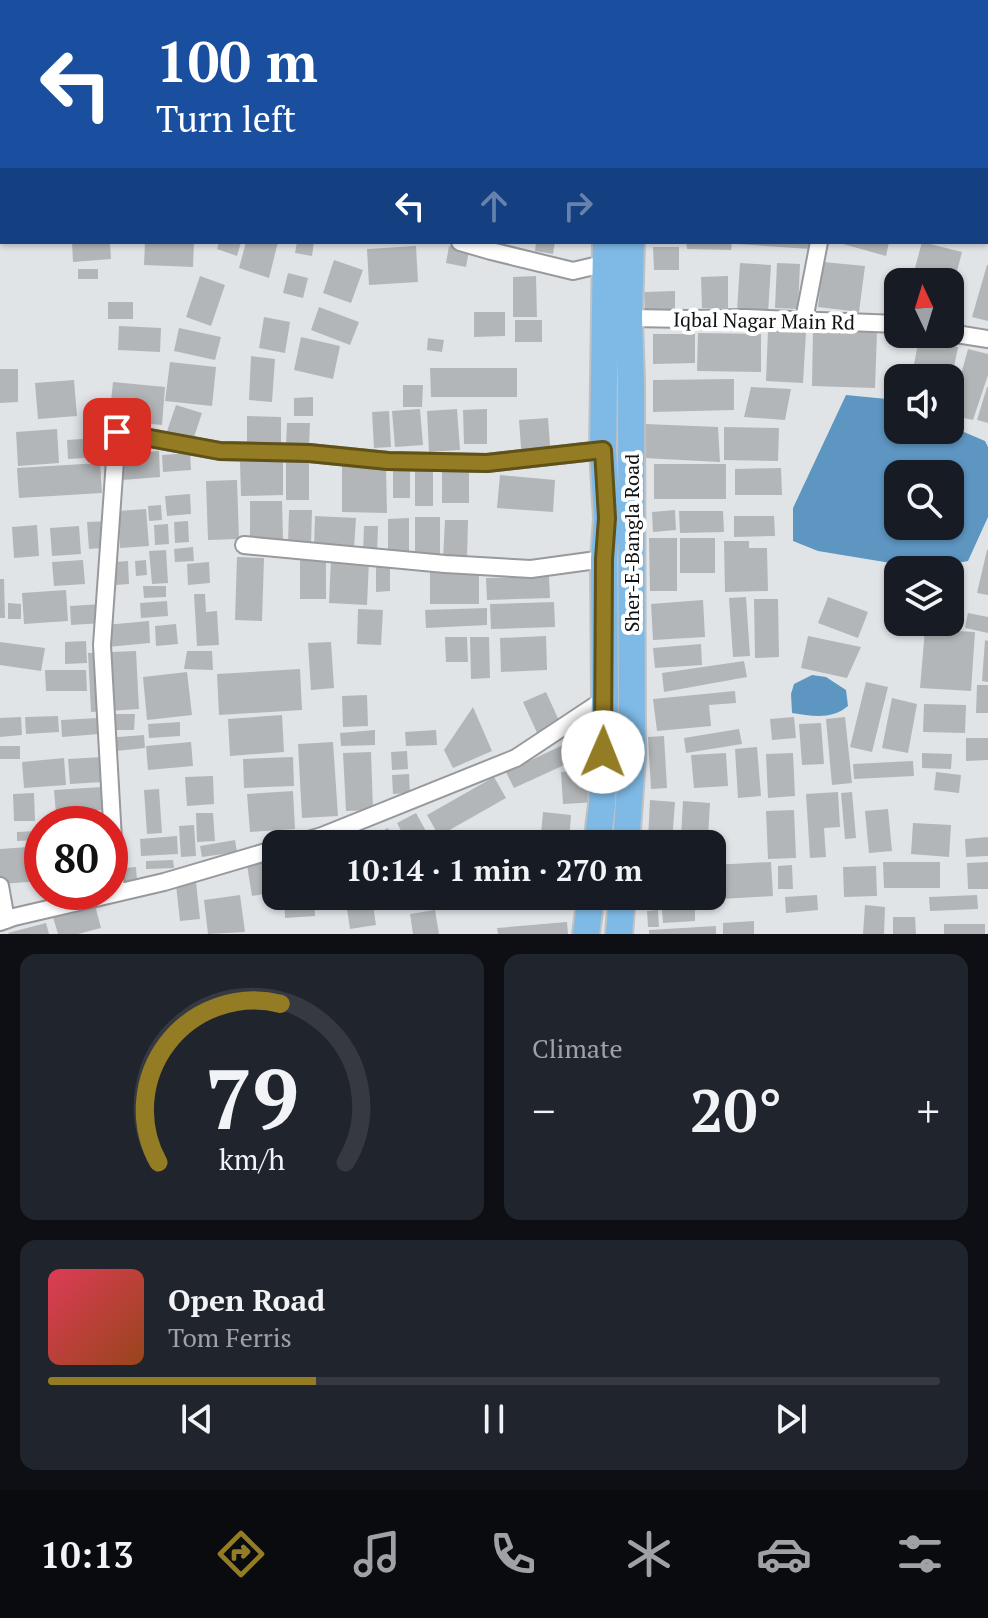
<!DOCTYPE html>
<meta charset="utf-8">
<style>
:root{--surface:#171b24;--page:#20242c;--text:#f1f3f6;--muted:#9ea1a6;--line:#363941;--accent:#937c23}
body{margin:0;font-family:"PT Serif",serif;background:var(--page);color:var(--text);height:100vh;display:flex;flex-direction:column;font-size:30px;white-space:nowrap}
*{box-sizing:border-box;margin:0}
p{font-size:26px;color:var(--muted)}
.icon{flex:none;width:44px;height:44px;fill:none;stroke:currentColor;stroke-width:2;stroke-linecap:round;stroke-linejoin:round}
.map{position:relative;height:934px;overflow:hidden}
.side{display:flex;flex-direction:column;gap:20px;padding:20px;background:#0d0f14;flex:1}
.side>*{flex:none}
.hud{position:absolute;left:0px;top:0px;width:988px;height:244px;box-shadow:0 2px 6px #0004;background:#1a4fa0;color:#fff;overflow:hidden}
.needle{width:52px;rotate:356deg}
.buttons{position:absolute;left:884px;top:268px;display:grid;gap:16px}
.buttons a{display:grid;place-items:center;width:80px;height:80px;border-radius:16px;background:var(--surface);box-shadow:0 2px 6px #0004;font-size:40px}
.speed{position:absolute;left:24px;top:806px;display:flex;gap:16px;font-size:40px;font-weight:700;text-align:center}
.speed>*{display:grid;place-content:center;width:104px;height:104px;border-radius:50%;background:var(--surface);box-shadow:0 2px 6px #0004;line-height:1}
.speed .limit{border:12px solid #d22;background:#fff;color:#111}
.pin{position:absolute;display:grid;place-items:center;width:68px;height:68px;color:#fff;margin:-34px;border-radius:16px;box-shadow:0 4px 12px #0006}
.me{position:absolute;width:88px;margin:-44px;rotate:1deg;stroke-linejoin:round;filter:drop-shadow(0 0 6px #0008)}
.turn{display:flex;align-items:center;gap:28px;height:168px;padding:0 24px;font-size:36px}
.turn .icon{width:104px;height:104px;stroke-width:2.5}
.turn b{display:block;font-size:56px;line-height:68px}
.lanes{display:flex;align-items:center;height:76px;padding:0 24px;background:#0003;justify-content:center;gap:40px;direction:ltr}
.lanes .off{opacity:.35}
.big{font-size:60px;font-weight:700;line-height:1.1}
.side .tile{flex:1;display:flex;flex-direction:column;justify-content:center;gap:12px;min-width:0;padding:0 28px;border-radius:16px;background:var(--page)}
.side .dial{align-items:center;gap:0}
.dial svg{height:208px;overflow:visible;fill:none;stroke:var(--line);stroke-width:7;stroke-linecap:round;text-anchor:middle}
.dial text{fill:var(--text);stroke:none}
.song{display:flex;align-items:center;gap:24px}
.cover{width:96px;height:96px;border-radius:12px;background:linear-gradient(135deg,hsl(350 70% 55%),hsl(20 70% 35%))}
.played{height:8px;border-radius:4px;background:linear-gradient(90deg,var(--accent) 30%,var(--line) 30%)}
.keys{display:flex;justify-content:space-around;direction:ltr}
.heat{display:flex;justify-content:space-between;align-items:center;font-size:44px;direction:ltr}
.side .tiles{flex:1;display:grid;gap:20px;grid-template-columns:1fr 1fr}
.tile:last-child{grid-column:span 2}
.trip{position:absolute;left:262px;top:830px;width:464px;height:80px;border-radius:16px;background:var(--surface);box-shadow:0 2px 6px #0004;font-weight:700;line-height:80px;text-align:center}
.menu{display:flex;height:128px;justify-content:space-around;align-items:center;background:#090b0e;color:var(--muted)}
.menu .icon{width:56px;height:56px}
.menu .active{color:var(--accent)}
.menu b{font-size:36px;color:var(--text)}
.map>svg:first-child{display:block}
.water{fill:#5e96c2;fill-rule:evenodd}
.building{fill:#b3b6b8}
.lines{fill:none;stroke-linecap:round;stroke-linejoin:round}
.minor-casing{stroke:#97999c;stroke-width:20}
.trunk-casing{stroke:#c1c1c2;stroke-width:30}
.minor{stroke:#fff;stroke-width:16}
.trunk{stroke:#7fbae7;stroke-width:26}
.route-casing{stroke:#605117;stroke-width:20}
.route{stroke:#937c23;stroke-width:14}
.labels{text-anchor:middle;stroke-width:8;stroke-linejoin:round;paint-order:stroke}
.street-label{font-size:20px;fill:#111213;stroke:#fff}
</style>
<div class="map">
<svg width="988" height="934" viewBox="0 0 988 934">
<rect width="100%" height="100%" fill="#e1e4e7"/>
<path class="water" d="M846,395L887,399L898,404V430H950V426L985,441L988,447V517L968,561L927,569L818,551L793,541V508ZM898,474H950V526H898Z
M812,675L826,677L846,690L848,706C832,720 812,716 792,713L791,694L794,684Z"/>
<path class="building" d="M72,242H110L111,259L73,262Z
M145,242H194L193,267L144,265Z
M219,242H241L237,256L217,249Z
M246,242H278L269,278L239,268Z
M297,242H314L312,256L295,253Z
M536,242H555L553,254L535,251Z
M686,242H732L731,250L687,249Z
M738,242H810V249L738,244Z
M836,242H889L886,256Z
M922,242L962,252L955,279L915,268Z
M416,246L418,282L369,285L367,249Z
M449,246L469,250L466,267L446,263Z
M653,247H679V270H654Z
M334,260L363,270L351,303L323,293Z
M823,262L865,266L859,312L818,307Z
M740,263L771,265L768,313L737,311Z
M777,263L800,264L798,309L775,308Z
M987,265H988V321L972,317Z
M78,269H98V279H78Z
M288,273L308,278L303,298L283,293Z
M200,276L225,285L211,326L186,317Z
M536,276L537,317H513V277Z
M728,276V308H702L701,277Z
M675,291V310L645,311L644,292Z
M108,302H133V319H108Z
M319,307L359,322L350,345L311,330Z
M474,312H505V336L474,337Z
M264,317L290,322L285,353L259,348Z
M515,320H542V342H515Z
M119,326L161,328L160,352L118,350Z
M179,328L221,337L215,360L174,351Z
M768,330L806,332L803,383L766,381Z
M813,330L877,332L875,388L812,386Z
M698,333L761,334V372L697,371Z
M653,334H695V363L653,364Z
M301,337L340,346L333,379L294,370Z
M428,338L444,340L442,352L427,350Z
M919,339L958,347L953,372L914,364Z
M968,349L988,354V375L973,420L950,415Z
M251,356L275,359L272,402L249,400Z
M170,362L216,367L212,406L165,401Z
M430,368H517V397H431Z
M0,369H18V402L0,403Z
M734,379V410L653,412V380Z
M74,380L77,416L38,419L35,383Z
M113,382L165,387L162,425L109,420Z
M403,385H423L422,407H403Z
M751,387L791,389L785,420L744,417Z
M987,387H988V423L977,420Z
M313,397V416H294V398Z
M176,405L202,413L192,443L166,434Z
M420,409L423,445L395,447L392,411Z
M457,409L460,450L429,452L427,411Z
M487,409V444H464L463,410Z
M389,411L391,447L374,448L372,412Z
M247,416L281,417V443H247Z
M104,417L105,427L87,428L86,418Z
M548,418L551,459L522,461L519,420Z
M287,423H310L309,446L286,445Z
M645,424L718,427L720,462L644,458Z
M724,427L779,428L778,461L724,460Z
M57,429L59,463L18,466L16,432Z
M99,438L100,457L68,459L67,440Z
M159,451L160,477L109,481L107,455Z
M190,453L191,470L163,472L162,455Z
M286,460H309V500H286Z
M283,461V495L241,496L240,462Z
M100,463L102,493L19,498L17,468Z
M654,464H726V499H654Z
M342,466L386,468L387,513L342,512Z
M781,468L782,495H735V469Z
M393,470H410V498H393Z
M415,471H433V506H415Z
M442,471H469V503H442Z
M500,475L555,480L553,512L497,508Z
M237,480L239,539L208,540L206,481Z
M190,494L191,514L167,516L165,496Z
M250,501H282L283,539H250Z
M161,505L162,520L149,521L148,506Z
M146,509L149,546L120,548L118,511Z
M289,510H312L311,546L288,545Z
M675,510L676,530L653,532L652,512Z
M679,511H723L724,532L680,533Z
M315,516L356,518L354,548L314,546Z
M734,516H774L775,536L734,537Z
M415,517H440V556H415Z
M409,518V554H388V519Z
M445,520H468L467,559H443Z
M113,521L115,547L89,549L87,522Z
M188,521L189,542L175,543L174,522Z
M168,524L169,544L155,545L154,525Z
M37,525L39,556L14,558L12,527Z
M79,526L81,554L52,556L50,528Z
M364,526H378L377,554L363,553Z
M649,538H677V591H650Z
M680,538H715V573H680Z
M724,541H749V548H767L768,591L725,592Z
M193,547L194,561L175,562L174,549Z
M166,550L168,583L152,584L149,551Z
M987,550H988V595L977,593Z
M237,557L264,558L262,621L235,620Z
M326,557V599H300V558Z
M331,559L369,561L367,605L329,603Z
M83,560L85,584L54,586L52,562Z
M146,560L147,575L136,576L135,561Z
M128,561L129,584L103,586L101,563Z
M209,562L210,583L188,585L187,564Z
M376,565H390V591L376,592Z
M430,569L479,570V604H430Z
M950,569H957L954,604H950Z
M549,576L550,598L487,600L486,578Z
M0,579H4L5,618H0Z
M143,586H166V597L144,598Z
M66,590L68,621L24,624L22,593Z
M194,594H205L206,612L217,611L219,645L197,646Z
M746,597L750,656L733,657L729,598Z
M828,597L868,612L858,638L818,623Z
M889,597L898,598V617L888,616Z
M754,599H778L779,657L755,658Z
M703,600L705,637L653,640L651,604Z
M167,601L168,616L141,618L140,603Z
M554,602L555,627L491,629L490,604Z
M8,603L21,604V619H8Z
M102,604L103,623L71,625L70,606Z
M487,608V625L426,628L425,610Z
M358,609L383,610L381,645L357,644Z
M968,613L988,617V633L965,628Z
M149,621L150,643L107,647L105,625Z
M916,622H951L950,630L915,623Z
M176,624L178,644L156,646L155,626Z
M925,629L975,632L971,691L920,688Z
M546,636L547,670L501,672L500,638Z
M808,636L861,647L847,678L801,668Z
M445,637H467L468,662H446Z
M470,637H489L490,678L471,679Z
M985,640L988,641V682L982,681Z
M86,641L87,663L65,664V642Z
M0,642L45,648L41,671L0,665Z
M331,642L334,688L311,690L308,643Z
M701,644L702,665L655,668L653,648Z
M136,651L139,709L91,712L88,653Z
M187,651H212L213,670L184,669Z
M744,661L747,677L664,692L662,673Z
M300,669L302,710L219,715L217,674Z
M45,670H86L87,691H46Z
M187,672L192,715L147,720L143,677Z
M866,682L888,687L872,752L850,747Z
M977,685H988V713H976Z
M735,691L736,703L709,705L711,726L657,731L653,699Z
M546,692L561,725L538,735L523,702Z
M367,695L368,726L343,727L342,696Z
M892,698L917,704L908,753L882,748Z
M924,704L966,705L965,733L923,732Z
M473,707L492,751L453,768L444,750Z
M104,714H135L134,730H104Z
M282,715L284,752L230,756L228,719Z
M58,716L59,732L26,734L25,717Z
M21,717L22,735L0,737V718Z
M794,717L796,738L772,740L770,719Z
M845,717L852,783L832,785L826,719Z
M98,718L99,734L62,737L61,720Z
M180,722V736L149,738L148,724Z
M821,723L824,764L802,765L799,724Z
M739,729L742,744L686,753L684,738Z
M375,730V745L341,746L340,733Z
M436,730L437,745L406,746L405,732Z
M144,735L145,748L106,752L105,738Z
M664,736L667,788L651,789L648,737Z
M966,738H988V760L966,761Z
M191,742L193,766L148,770L146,746Z
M333,742L338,816L302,818L298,744Z
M565,744L573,761L514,788L506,772Z
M0,746H20V759H0Z
M757,747L761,796L738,798L735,749Z
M407,751L408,769L392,770L391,752Z
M371,752L373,810L346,811L343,753Z
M726,753L728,786L694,788L691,755Z
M793,753L795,796L768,798L766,754Z
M922,753L952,754L951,769L922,768Z
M102,757L103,782L70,784L68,759Z
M293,757L294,786L244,788L243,759Z
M64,758L66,785L24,788L22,762Z
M913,761L914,776L854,779L853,764Z
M596,770L598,802L563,804L561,772Z
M936,772L961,775L959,793L934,790Z
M409,774L410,793L393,794L392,775Z
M213,776L214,804L187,806L185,777Z
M494,777L506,798L439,836L427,815Z
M102,787L103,810L56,814L54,790Z
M159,789L162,833L147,834L144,790Z
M293,791L295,829L250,832L247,794Z
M838,792L840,827L824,828L826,857L810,858L806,794Z
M852,792L856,838L845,839L841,793Z
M34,793L35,821H14L13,794Z
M650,800L675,802L672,842L648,840Z
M683,801L710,803L708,837L681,836Z
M888,809L892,851L869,853L865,811Z
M794,810L796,858L768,859L766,811Z
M543,812L571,815L569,844L519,843L520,831L541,834Z
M196,813H213L215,841L197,842Z
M416,813L432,842L429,844H408L397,823Z
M96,817V824H64V819Z
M913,823L951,825L949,857L911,854Z
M194,825L196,856L181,857L179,826Z
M388,828L396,844H364L363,841Z
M37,831L38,840L17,841V832Z
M177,836L178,854L141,856L140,839Z
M988,837V856L966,857L965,839Z
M235,840L237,852L202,857L200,846Z
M42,846V881L0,884V849Z
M173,860L174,868L146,869V861Z
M276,861V892L252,896L247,865Z
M771,862L773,896L704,900V896H712V865Z
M883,862H940V888H884Z
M988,862V889H968L967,863Z
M792,865L793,889H778V866Z
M876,866L877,896L844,897L843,867Z
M136,867L137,881L110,883V869Z
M196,882L200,919L180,921L176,885Z
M240,895L245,932L208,934L204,900Z
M817,895L818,910L786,913L785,897Z
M977,895L978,909L930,911L929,897Z
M284,896H314L315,916L285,918Z
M493,896H526L497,907Z
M644,896H700L701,904L645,908Z
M95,905L101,928L78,934H58L53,917Z
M373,905L376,925L350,929L347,909Z
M865,905L885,907L884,934H863Z
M695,909V921L663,923L662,910Z
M435,910L439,934H413L410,914Z
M658,910L659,927H648L647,911Z
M893,917H915L916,934H893Z
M754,921V934H723V923Z
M567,922L568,934H498L497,928Z
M46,923L49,934H9L8,933Z
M944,924H985V934H944Z
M716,926V934H649V930Z"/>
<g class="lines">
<g class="minor-casing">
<path id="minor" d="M37,2V0
M900,2L901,0
M0,133H2
M986,143H988
M460,242L491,251L573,271L607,263
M629,318L689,319L745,318L898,324
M804,320L819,242
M950,333L988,339
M244,545L445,564L531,569L604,559
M294,844L322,836L516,758L605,699
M0,886L6,920
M116,893L102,645L117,432L220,451L309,453L388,461L487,463L603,450
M0,922L14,917L164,882L276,849"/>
</g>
<g class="trunk-casing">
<path id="trunk" d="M627,2L628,0
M653,2L654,0
M597,844L602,805L605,699L604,559L607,518L603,450L606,242
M626,844L632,759L631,381L629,318L631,242
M586,934L591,896
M619,934L622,896"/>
</g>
<use href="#minor" class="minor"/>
<use href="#trunk" class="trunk"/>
</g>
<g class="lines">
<g class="route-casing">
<path id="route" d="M117,432L220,451L309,453L388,461L487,463L603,450L607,518L604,559L603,752"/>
</g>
<use href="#route" class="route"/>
</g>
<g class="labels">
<g class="street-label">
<text transform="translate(764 321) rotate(1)" y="7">Iqbal Nagar Main Rd</text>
<text transform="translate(632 543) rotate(-90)" y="7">Sher-E-Bangla Road</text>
</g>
</g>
</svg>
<div class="buttons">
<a><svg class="needle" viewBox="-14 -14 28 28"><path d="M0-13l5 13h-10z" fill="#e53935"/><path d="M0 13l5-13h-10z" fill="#9ea1a6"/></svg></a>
<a><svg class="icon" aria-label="sound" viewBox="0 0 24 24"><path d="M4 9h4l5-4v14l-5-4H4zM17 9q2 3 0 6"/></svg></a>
<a><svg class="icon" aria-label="search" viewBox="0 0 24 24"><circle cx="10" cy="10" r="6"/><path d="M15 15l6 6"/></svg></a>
<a><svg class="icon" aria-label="layers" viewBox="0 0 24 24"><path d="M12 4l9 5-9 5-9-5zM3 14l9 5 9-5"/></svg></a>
</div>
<div class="speed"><div class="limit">80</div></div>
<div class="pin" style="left:117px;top:432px;background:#d93025"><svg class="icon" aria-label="arrive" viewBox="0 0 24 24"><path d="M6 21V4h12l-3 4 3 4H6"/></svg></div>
<svg class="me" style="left:603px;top:752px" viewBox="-20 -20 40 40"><circle r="19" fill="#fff"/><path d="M0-13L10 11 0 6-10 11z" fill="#937c23"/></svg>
<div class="trip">10:14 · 1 min · 270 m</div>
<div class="hud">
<div class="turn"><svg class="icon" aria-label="left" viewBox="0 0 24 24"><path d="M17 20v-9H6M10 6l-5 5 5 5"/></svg><div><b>100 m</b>Turn left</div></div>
<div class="lanes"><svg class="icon" aria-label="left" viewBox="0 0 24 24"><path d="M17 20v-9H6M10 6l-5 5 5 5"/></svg><svg class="icon off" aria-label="ahead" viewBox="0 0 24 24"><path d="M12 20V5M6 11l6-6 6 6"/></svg><svg class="icon off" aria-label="right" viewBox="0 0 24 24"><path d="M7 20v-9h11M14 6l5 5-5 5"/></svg></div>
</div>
</div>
<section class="side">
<div class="tiles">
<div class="tile dial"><svg viewBox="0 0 100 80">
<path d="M14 69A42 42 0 1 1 86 69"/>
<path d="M14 69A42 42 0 0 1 61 8" stroke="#937c23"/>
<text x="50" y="56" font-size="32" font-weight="700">79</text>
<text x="50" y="72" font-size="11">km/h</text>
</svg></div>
<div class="tile"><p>Climate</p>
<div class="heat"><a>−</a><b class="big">20°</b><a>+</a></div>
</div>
<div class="tile">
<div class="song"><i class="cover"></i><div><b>Open Road</b><p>Tom Ferris</p></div></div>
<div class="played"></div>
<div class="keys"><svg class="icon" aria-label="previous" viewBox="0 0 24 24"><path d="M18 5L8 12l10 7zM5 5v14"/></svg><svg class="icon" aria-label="pause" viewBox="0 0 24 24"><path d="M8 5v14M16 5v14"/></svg><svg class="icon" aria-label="next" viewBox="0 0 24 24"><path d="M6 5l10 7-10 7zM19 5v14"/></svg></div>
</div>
</div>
</section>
<nav class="menu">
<b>10:13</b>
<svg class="icon active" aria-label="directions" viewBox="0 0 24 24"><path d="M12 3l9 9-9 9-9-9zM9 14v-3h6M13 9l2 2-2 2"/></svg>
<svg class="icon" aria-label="music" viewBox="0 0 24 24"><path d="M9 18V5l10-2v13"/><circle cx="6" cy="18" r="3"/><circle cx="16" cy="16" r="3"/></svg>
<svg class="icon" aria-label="phone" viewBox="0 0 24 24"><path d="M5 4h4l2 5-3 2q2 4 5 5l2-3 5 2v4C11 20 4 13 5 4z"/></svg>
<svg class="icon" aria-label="climate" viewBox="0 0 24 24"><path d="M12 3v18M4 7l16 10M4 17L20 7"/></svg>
<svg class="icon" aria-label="car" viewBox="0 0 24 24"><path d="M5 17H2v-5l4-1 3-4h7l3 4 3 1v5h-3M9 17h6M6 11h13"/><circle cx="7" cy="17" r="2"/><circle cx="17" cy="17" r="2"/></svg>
<svg class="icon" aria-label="filters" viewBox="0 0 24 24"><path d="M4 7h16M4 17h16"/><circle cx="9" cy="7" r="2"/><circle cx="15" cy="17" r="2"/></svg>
</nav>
